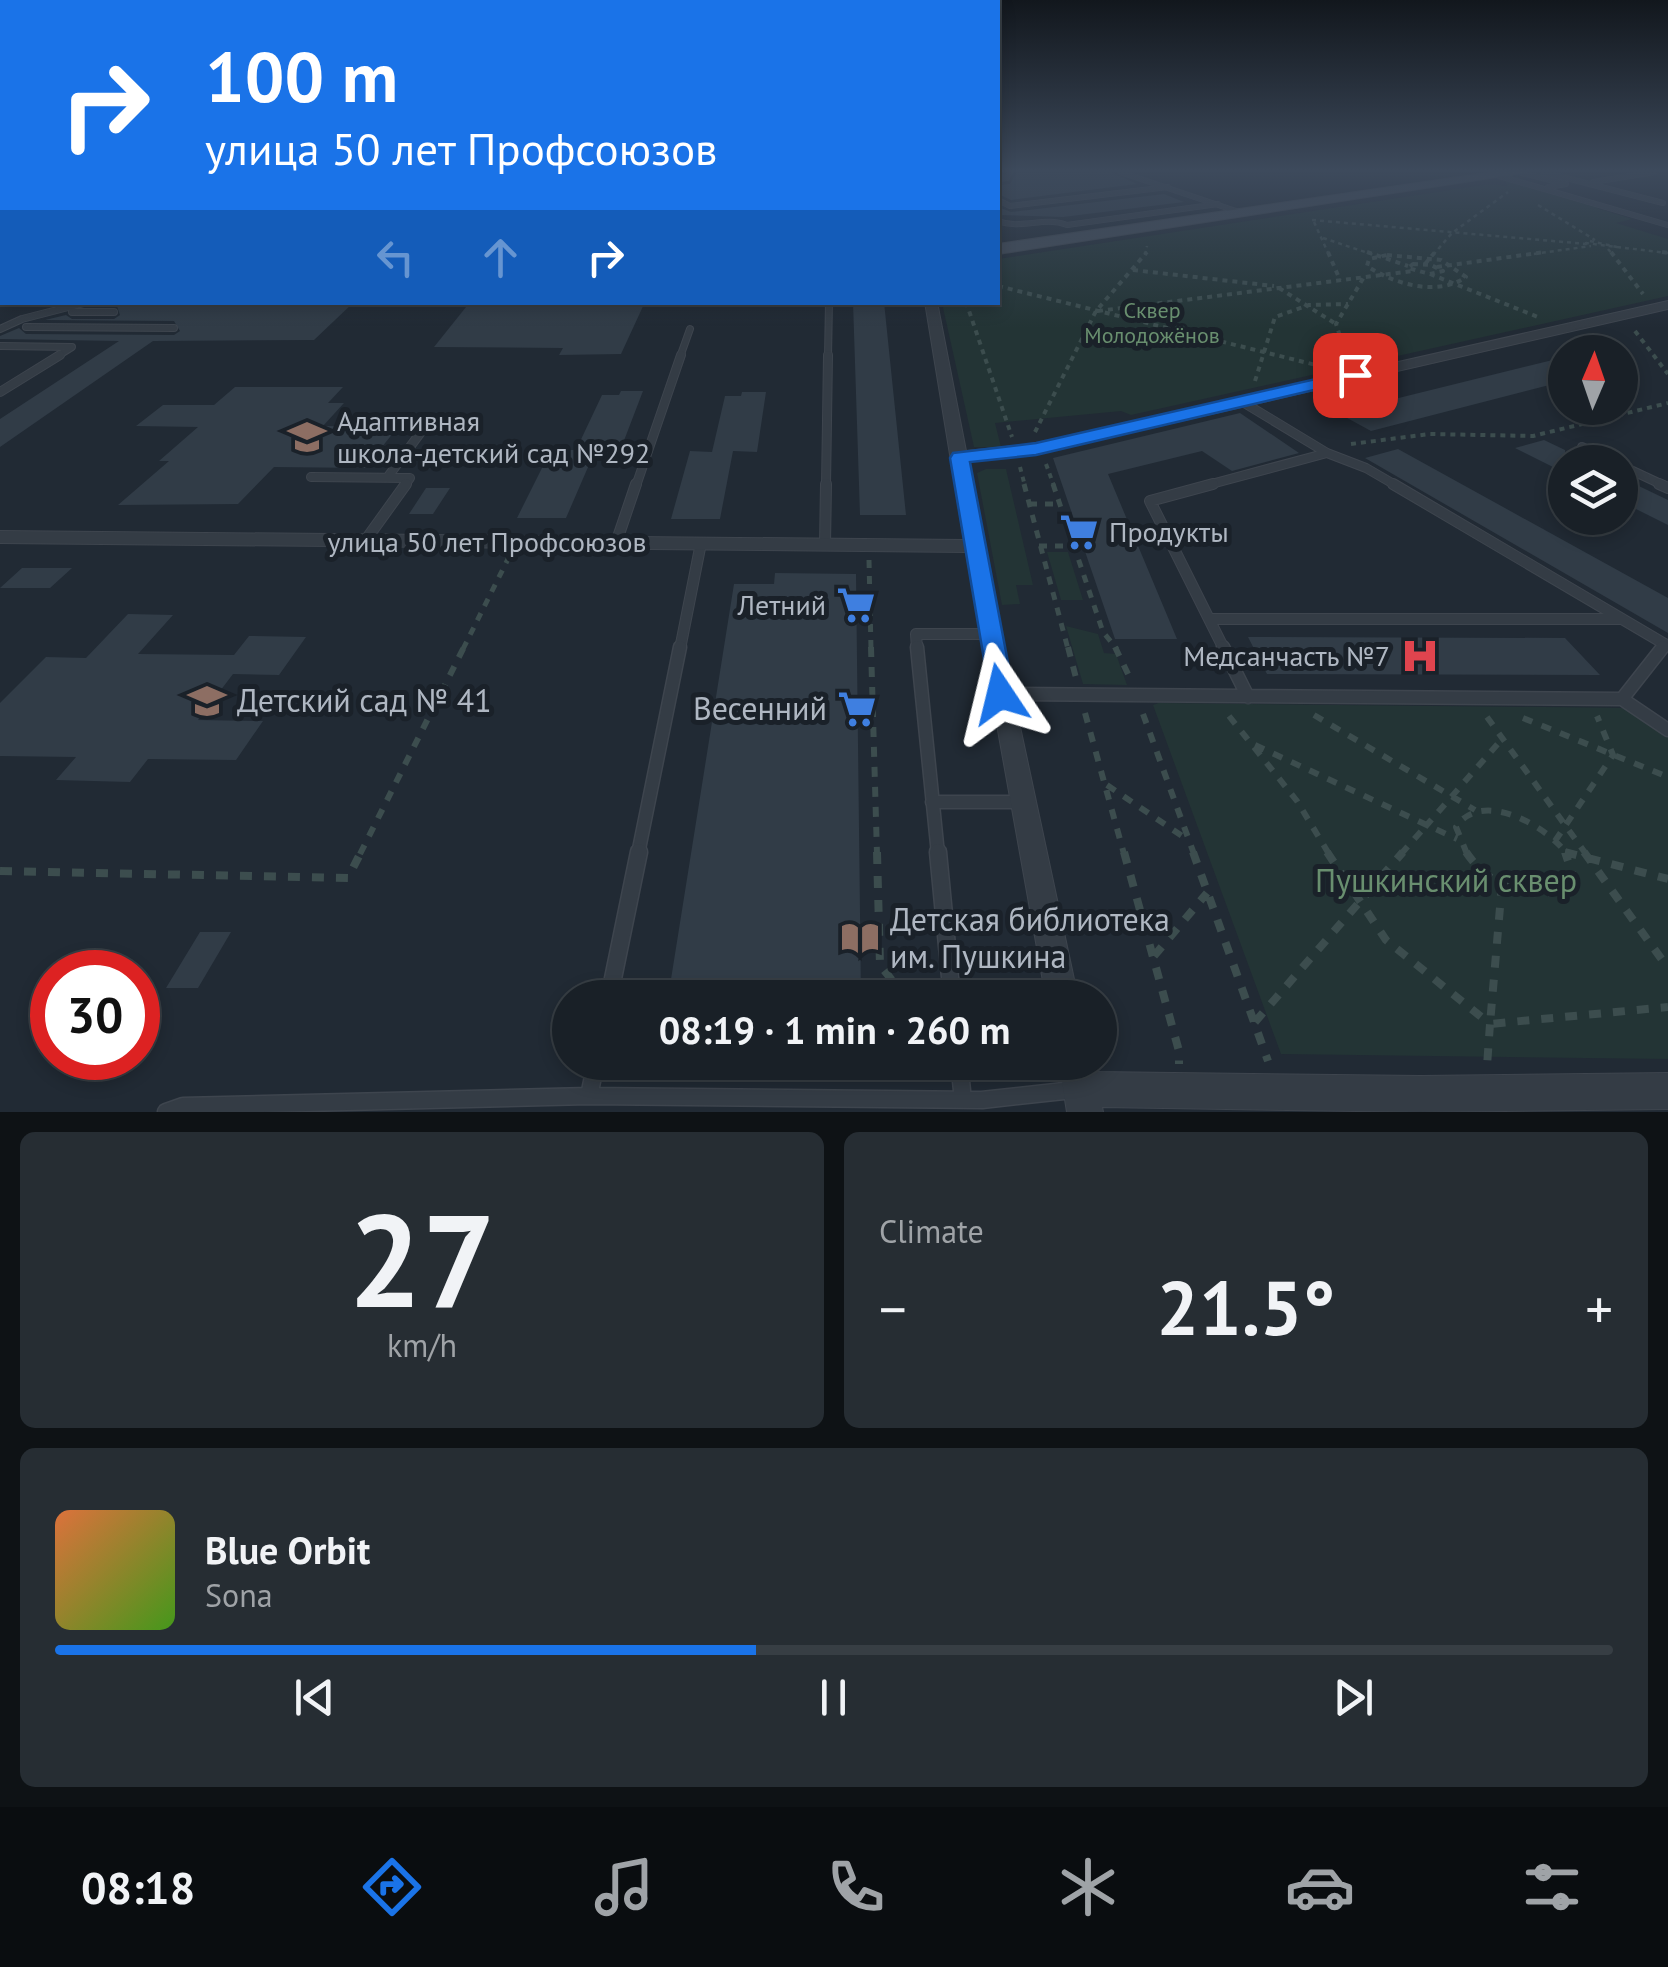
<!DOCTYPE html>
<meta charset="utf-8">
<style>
:root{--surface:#192027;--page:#262d33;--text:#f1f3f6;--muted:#9fa3a7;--line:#373e44;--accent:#1a73e8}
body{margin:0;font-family:"PT Sans",sans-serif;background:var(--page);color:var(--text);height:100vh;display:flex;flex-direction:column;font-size:38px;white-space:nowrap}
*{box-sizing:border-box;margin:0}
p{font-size:32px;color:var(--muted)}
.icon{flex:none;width:55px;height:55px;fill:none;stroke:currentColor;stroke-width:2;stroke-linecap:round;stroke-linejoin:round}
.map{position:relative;height:1112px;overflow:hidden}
.panel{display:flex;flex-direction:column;gap:20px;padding:20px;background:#0e1215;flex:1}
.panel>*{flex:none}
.top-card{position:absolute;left:0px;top:0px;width:1000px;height:305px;box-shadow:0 5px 15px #0003,0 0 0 2px var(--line);background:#1a73e8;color:#fff;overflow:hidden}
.needle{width:65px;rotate:2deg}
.buttons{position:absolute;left:1548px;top:335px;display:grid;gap:20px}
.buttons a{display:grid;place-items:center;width:90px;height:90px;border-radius:50%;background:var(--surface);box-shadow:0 5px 15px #0003,0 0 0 2px var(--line);font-size:50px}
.speed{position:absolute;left:30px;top:950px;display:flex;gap:20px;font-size:50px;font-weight:700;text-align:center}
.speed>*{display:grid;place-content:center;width:130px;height:130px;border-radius:50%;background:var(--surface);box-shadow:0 5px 15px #0003,0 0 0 2px var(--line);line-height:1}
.speed .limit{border:15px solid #d22;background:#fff;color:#111}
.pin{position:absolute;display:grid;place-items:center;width:85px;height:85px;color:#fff;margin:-42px;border-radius:20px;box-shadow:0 5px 15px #0006}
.me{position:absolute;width:110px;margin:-55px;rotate:350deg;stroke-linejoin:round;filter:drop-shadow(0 0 8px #0008)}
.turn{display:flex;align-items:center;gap:35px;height:210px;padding:0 40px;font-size:45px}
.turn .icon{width:130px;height:130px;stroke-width:2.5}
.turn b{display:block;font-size:70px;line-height:85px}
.lanes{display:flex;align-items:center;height:95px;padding:0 40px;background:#0003;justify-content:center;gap:50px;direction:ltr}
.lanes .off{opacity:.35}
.big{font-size:75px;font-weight:700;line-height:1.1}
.panel .widget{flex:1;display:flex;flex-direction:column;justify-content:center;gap:15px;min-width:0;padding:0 35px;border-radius:15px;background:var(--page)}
.panel .dial{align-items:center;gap:0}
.dial b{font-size:130px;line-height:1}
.song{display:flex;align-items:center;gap:30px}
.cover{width:120px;height:120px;border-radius:15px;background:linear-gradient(135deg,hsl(20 70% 55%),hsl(100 70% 35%))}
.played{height:10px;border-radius:5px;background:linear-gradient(90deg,var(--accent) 45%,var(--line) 45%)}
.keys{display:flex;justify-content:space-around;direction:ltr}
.heat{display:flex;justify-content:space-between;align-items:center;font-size:55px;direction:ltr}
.panel .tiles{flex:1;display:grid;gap:20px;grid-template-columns:1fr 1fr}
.widget:last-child{grid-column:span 2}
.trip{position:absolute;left:552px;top:980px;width:565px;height:100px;border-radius:50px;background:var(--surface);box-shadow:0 5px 15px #0003,0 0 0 2px var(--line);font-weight:700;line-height:100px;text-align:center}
.menu{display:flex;height:160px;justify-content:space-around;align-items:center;background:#0a0d10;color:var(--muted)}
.menu .icon{width:70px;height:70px}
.menu .selected{color:var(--accent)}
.menu b{font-size:45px;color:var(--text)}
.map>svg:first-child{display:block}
.green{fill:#233435}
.building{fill:#313c47}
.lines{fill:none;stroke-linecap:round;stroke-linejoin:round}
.lane-far5-casing{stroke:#3e454e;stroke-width:6}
.lane-far4-casing{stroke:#3e454e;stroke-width:8}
.lane-far3-casing{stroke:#3e454e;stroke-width:10}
.lane-far2-casing{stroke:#3e454e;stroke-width:12}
.lane-far1-casing{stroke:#3e454e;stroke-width:15}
.lane-casing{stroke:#3e454e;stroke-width:19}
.street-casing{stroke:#3e454e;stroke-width:2}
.secondary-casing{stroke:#3e454e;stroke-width:2}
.path-far4{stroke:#3c4d4e;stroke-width:2.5;stroke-dasharray:4 4;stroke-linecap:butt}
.path-far3{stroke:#3c4d4e;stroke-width:4;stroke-dasharray:5 5;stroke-linecap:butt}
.path-far2{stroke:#3c4d4e;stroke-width:5;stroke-dasharray:8 8;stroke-linecap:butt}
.path-far1{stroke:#3c4d4e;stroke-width:6;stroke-dasharray:10 10;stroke-linecap:butt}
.path{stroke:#3c4d4e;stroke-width:8;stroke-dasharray:12 12;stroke-linecap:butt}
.lane-far5{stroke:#343c45;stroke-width:5}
.lane-far4{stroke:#343c45;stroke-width:6}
.lane-far3{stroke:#343c45;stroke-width:8}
.lane-far2{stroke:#343c45;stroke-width:10}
.lane-far1{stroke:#343c45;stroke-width:12}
.lane{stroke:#343c45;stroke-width:16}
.street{fill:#343c45;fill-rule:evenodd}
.secondary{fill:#434c57;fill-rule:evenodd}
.route{fill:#1a73e8;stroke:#114b97;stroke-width:2.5}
.labels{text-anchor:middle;stroke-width:10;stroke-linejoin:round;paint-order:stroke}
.far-park-label{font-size:22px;fill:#698f6f;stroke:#1a2129}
.poi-label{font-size:28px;fill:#afb7c2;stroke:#1a2129;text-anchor:start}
.street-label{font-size:28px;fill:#afb7c2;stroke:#1a2129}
.near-poi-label{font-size:32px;fill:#afb7c2;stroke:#1a2129;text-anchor:start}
.near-park-label{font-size:32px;fill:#698f6f;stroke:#1a2129}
</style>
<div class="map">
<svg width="1668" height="1112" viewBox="0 0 1668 1112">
<rect width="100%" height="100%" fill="#212a34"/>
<path class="green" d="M1510,181L1599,207L1596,208L1632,219L1616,223L1668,239V296L1131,415L1121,411L995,423L1001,447H974L942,303L998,302V259L1490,184L1507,186L1505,182Z
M986,469H1006L1033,585H1016L1020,604L1002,605L977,473Z
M1047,552H1068L1083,600H1061Z
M1066,626L1098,634L1104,653L1116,654L1127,685L1083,684Z
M1159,703L1631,708L1668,732V1059L1281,1054L1153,705Z"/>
<path class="building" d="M1111,172L1137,184L1011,200L998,194V185L1010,184L1016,173Z
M1164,194L1184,202L1063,217L998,215V207L1011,212Z
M95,302H354L314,340L153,341L0,447V419L119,341L0,339V336L19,328L26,334L174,335L180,331L174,321L45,320L66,315L72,319H114L120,315L117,306Z
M470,302H645L621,354L559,355L563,348L434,347Z
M853,302H884L906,515H860Z
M1565,357V381L1371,431L1338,413Z
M235,387H343L328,403H344L323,426L398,427L365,468L274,467L238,504L118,505L169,461H159L198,427L136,426L163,405H214Z
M621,391H643L620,451H595L566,518H517L551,450H576L602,395H619Z
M742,392H766L757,452L733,451L720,519H671L690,451L712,452L725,396H741Z
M1240,413L1299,453L1232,471L1202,451L1108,474L1177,639H1115L1053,458Z
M1544,440L1565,450V473L1515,448Z
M1398,449L1668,598V633L1365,458Z
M1620,477L1668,500V525L1620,501Z
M426,488H450L433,514H409Z
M22,568H72L50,588H0Z
M775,573L856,574L861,998H668L734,584H774Z
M128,614L173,615L138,654L234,655L249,636L306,637L279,675L233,674L198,720L263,721L236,760L148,759L130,782L56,780L76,757L0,756V703L46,657L86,658Z
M1248,637L1565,638L1600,675L1267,674Z
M200,932H231L198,988H166Z"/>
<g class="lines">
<g class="lane-far5-casing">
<path id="lane-far5" d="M1120,172L1242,213
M1543,172L1663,203
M1522,173L1566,184L1548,187
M1499,176L1668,225
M998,179L1007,178L1010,172
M1593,182L1655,172
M998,200L1010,206L1168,187
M998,221C1021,230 1044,216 1067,225L1218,204"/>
</g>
<g class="lane-far4-casing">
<path id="lane-far4" d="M72,312H114
M26,327L174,328
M0,329L22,319L88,302
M0,346L72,347L56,357
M680,357L690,329
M828,357L829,302"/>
</g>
<g class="lane-far3-casing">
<path id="lane-far3" d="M0,392L60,355
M1241,401L1327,453L1366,468L1397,486
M1582,447L1615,462
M1620,465L1665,486
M311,477L410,478L404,486
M387,478L421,432
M636,486L681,355
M826,486L828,355
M1204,486L1327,453"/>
</g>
<g class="lane-far2-casing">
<path id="lane-far2" d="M1213,484L1150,501L1224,649
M1393,484L1668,646
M1659,484L1668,488
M365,541L406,484
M616,543L636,484
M825,545L826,484
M1210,619H1619
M680,649L701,543
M917,649L916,634H990
M1661,649L1665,644"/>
</g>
<g class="lane-far1-casing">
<path id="lane-far1" d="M917,647L938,854
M1223,647L1248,697
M1663,647L1622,699L1668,730
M1002,694L1622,699
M932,802H1021
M638,854L680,647"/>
</g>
<g class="lane-casing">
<path id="lane" d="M938,852L952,998
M609,998L639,852
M959,1062L963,1100
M589,1096L596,1062
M166,1112L183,1106L589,1096L982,1100L1073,1090"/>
</g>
<g class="street-casing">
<path id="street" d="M2,196V202L0,203V197Z
M1668,301V309L1036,454L968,461L1013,694L1078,998H1046L966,552L0,543V531L964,540L925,302H937L966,451L1036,444Z
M1059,1062H1093L1095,1072L1421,1076L1668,1073V1109L1421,1112L1102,1107L1103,1112H1067Z"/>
</g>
<g class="secondary-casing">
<path id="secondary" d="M1493,172H1529L998,254V244Z
M0,250H2V260H0Z"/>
</g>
<path class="path-far4" d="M1538,205L1595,240
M1312,220L1587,244
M1314,222L1329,255
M1323,238L1374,255
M1590,241L1617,247L1586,243Z
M1617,247L1668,253
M1608,249L1613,255
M1145,255L1147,246
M1433,255L1452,233L1508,192
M1526,255L1591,246"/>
<path class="path-far3" d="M1328,252L1340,280
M1367,252L1408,266
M1611,252L1643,294
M1662,252L1668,253
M1387,255L1441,260L1466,277C1437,297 1394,284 1367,266L1369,259Z
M1413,264L1431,265L1443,271L1430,274L1408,268Z
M1425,264L1435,252
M1437,267L1545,252
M1133,270L1274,286
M1430,274L1538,317
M998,286L1320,366
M1279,288L1336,324
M966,302L1012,437
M1098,311L1413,271
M1635,331L1668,374
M1349,364L1336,324L1364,277
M1255,381L1275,317L1309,305L1348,304
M1035,432L1096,311L1147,252
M1351,444L1430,434L1533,436L1668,403
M1046,464L1054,486
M1020,467L1025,486"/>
<path class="path-far2" d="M1024,484L1068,649
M1053,484L1103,632L1117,649
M1029,504H1059
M1039,546H1074
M869,560L871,649
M463,649L509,557"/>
<path class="path-far1" d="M871,647L877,854
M1068,647L1076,678
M1115,647L1129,676
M1085,713L1124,854
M1143,714L1194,854
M1314,715L1475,810
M1229,716L1297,801L1329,854
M1487,717L1586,854
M1523,718L1668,777
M1255,745L1457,839
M1107,785L1185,838
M1425,827L1502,739
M1555,841L1613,755L1597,716
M1565,852L1574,854
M360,854L464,647
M1401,854L1425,827
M1467,854L1456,827C1481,789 1546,825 1567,854"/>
<path class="path" d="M877,852L880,965L906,998
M1124,852L1179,1051V1064
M1193,852L1268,1061
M1327,852L1386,940L1490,1024L1487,1066
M1466,852C1488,885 1528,903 1566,888L1572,873L1565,852
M1565,852L1668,879
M1584,852L1668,968
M0,871L348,878L361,852
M1502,884L1490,1024L1668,1007
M1154,956L1207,893
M1255,1022L1403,852
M929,1062L931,1081"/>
<use href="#lane-far5" class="lane-far5"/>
<use href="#lane-far4" class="lane-far4"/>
<use href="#lane-far3" class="lane-far3"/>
<use href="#lane-far2" class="lane-far2"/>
<use href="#lane-far1" class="lane-far1"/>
<use href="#lane" class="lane"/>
<use href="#street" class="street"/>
<use href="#secondary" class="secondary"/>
</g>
<linearGradient id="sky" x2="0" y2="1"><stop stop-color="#12171d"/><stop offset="0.52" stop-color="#3d4a5c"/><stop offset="1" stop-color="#3d4a5c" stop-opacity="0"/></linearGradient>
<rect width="1668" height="328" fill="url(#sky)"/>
<path class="route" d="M1355,370L1363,375L1361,379L1036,455L970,462L1014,694L1010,701H991L950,458L953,453L1036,443Z"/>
<defs>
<g id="school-bare" transform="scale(3)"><path d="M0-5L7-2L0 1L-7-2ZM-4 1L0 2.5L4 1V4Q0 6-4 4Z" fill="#8d6e63" stroke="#1a2129" stroke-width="2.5" paint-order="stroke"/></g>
<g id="supermarket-bare" transform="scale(3)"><path d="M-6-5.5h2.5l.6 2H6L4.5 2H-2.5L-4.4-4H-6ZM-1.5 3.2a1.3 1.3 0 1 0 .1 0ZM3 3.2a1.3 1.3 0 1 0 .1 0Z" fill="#3f7fe0" stroke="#1a2129" stroke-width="2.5" paint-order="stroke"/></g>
<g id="hospital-bare" transform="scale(3)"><path d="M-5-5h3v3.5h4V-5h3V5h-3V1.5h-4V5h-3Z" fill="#e0444e" stroke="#1a2129" stroke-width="2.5" paint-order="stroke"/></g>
<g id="library-bare" transform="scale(3)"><path d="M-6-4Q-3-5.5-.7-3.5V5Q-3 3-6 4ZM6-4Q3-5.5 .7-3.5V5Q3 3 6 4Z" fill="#8d6e63" stroke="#1a2129" stroke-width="2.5" paint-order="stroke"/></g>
</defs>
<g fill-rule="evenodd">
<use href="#school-bare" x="307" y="437"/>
<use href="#supermarket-bare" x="1079" y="532"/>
<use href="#supermarket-bare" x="856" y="605"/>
<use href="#hospital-bare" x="1420" y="656"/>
<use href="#school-bare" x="207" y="701"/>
<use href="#supermarket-bare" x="857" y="709"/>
<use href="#library-bare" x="860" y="938"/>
</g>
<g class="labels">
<g class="far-park-label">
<text x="1152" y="318">Сквер<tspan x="1152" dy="25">Молодожёнов</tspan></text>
</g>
<g class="poi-label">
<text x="337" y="431">Адаптивная<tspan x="337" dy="32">школа-детский сад №292</tspan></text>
<text x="1109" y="542">Продукты</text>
<text x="826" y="615" text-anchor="end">Летний</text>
<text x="1390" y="666" text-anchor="end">Медсанчасть №7</text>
</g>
<g class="street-label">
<text x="487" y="552">улица 50 лет Профсоюзов</text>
</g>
<g class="near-poi-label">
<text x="237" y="712">Детский сад № 41</text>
<text x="827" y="720" text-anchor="end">Весенний</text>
<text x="890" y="931">Детская библиотека<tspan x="890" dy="37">им. Пушкина</tspan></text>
</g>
<g class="near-park-label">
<text x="1446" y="892">Пушкинский сквер</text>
</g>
</g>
</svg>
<div class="buttons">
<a><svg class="needle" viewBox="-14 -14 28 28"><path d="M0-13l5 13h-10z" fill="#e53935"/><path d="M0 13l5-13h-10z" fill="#9fa3a7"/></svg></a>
<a><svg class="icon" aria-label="layers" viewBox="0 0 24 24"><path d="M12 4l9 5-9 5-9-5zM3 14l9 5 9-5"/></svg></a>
</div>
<div class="speed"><div class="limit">30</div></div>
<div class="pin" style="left:1355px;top:375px;background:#d93025"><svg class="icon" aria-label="arrive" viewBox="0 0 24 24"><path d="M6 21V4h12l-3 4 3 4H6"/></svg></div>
<svg class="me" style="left:1000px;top:694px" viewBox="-20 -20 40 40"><path d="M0-17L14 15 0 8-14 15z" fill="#1a73e8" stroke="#fff" stroke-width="4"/></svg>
<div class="trip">08:19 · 1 min · 260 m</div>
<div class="top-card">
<div class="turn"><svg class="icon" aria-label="right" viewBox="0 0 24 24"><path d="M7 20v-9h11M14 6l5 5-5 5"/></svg><div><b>100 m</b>улица 50 лет Профсоюзов</div></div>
<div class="lanes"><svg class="icon off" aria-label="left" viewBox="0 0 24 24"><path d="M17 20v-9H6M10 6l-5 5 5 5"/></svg><svg class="icon off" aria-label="ahead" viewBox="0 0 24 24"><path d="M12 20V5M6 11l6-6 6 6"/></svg><svg class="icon" aria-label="right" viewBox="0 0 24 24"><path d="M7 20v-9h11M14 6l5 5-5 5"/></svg></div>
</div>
</div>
<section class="panel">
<div class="tiles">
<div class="widget dial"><b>27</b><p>km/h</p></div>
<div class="widget"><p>Climate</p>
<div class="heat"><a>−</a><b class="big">21.5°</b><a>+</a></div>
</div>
<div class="widget">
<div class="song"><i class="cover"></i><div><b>Blue Orbit</b><p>Sona</p></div></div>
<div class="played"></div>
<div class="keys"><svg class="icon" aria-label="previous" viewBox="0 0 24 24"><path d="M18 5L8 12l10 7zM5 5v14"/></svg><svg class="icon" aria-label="pause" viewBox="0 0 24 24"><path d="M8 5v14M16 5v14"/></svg><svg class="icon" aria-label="next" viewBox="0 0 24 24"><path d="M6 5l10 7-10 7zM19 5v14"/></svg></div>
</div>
</div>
</section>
<nav class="menu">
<b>08:18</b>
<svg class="icon selected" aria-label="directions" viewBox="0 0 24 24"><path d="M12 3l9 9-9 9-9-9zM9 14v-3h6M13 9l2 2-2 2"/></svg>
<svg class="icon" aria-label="music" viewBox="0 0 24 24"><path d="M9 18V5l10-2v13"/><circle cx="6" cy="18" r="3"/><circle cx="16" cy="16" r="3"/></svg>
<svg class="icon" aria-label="phone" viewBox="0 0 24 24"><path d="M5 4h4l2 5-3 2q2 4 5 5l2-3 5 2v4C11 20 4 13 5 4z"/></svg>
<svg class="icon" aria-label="climate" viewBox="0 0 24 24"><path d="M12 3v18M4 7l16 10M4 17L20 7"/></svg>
<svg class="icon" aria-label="car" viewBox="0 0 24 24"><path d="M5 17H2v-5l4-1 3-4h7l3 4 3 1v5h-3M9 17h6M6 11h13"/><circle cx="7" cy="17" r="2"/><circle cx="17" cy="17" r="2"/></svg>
<svg class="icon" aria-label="filters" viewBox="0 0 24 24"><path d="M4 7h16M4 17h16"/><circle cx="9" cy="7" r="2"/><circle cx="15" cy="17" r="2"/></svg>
</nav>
